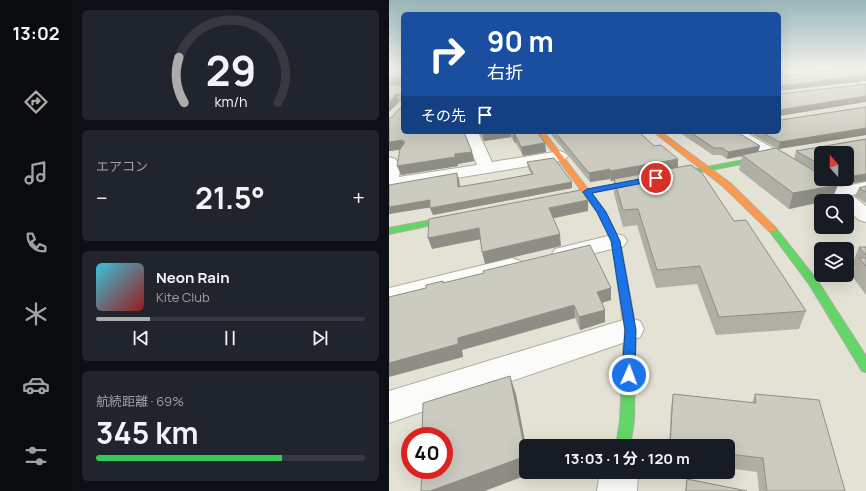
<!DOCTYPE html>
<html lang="ja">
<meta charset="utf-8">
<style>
:root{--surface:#171b24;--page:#20242c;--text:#f1f3f6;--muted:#9ea1a6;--line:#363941;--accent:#acadaa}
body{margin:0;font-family:Manrope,"Noto Sans JP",sans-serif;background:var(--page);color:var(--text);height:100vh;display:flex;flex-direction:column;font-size:15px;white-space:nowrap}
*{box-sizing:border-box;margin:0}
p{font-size:13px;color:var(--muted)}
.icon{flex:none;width:22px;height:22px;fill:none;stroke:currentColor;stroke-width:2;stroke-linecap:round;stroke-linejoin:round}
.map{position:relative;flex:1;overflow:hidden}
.panel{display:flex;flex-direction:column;gap:10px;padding:10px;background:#0d0f14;width:317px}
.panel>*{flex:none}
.hud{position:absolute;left:12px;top:12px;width:380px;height:122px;border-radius:6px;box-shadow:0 4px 16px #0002;background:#1a4fa0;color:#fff;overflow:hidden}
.needle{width:26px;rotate:340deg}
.controls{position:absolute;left:425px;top:146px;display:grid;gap:8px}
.controls a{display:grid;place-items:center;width:40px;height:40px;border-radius:6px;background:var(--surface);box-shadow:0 4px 16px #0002;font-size:20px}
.speed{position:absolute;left:12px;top:427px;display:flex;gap:8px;font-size:20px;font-weight:700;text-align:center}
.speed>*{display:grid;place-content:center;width:52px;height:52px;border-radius:50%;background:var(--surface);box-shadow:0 4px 16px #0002;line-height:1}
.speed .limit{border:6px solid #d22;background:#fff;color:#111}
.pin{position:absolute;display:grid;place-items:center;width:34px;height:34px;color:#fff;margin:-17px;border:2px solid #fff;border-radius:50%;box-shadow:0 1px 4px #0007}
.me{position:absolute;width:44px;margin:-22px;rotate:2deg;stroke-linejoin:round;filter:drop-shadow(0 0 3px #0008)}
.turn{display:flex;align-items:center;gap:14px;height:84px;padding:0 20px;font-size:18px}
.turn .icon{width:52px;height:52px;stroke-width:2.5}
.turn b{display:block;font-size:28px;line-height:34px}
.then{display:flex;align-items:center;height:38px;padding:0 20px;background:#0003;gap:8px;font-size:15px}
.big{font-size:30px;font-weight:700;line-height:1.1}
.panel .widget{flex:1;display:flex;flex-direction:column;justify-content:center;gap:6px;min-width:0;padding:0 14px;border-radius:6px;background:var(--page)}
.panel .dial{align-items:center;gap:0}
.dial svg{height:104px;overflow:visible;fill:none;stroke:var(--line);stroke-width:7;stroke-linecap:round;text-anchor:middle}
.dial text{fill:var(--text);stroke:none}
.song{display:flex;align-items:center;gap:12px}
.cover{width:48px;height:48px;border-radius:6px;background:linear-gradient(135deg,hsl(190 70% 55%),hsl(0 70% 35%))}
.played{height:4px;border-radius:2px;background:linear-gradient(90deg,var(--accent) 20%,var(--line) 20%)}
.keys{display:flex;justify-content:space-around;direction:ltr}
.heat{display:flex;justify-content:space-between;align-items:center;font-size:22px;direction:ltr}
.charge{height:6px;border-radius:3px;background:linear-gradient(90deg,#34c759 69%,var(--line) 0)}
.trip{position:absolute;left:130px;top:439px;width:216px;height:40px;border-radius:6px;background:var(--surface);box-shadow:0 4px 16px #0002;font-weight:700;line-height:40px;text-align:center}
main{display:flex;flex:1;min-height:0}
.tabs{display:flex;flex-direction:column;width:72px;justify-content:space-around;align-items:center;background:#090b0e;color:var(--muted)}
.tabs .icon{width:28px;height:28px}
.tabs .on{color:var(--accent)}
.tabs b{font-size:18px;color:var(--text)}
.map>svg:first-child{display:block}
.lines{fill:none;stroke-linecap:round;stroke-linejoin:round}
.street-casing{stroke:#adada2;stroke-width:2}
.fast-casing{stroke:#adada2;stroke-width:2}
.slow-casing{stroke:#adada2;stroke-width:2}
.street{fill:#fbfbf9;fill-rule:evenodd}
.fast{fill:#63d668;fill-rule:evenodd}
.slow{fill:#ff974d;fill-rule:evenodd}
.wall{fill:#afafa5}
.shaded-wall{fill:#8f8e86}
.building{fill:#cccbc0;stroke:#8f8e86}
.route{fill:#1a73e8;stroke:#114b97}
</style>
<main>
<nav class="tabs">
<b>13:02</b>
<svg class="icon on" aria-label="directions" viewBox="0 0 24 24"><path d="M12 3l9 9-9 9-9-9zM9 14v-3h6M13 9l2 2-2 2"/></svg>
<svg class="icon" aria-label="music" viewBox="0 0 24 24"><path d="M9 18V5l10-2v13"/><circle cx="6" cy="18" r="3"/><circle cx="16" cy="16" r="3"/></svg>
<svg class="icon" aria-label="phone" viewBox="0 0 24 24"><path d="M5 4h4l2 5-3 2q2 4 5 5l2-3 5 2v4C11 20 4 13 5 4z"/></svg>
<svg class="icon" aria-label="climate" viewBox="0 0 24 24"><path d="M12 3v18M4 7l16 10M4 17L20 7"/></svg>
<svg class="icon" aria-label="car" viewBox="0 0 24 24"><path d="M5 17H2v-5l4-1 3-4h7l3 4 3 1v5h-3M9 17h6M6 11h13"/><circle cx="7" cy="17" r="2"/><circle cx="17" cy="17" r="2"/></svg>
<svg class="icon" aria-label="filters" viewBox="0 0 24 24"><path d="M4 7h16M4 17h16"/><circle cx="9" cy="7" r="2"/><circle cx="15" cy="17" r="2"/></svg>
</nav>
<section class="panel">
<div class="widget dial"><svg viewBox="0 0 100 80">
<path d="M14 69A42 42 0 1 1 86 69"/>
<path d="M14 69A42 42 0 0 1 10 34" stroke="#acadaa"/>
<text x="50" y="56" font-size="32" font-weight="700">29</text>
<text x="50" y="72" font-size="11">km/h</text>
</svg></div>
<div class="widget"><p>エアコン</p>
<div class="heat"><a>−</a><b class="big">21.5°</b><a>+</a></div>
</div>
<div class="widget">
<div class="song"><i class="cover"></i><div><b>Neon Rain</b><p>Kite Club</p></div></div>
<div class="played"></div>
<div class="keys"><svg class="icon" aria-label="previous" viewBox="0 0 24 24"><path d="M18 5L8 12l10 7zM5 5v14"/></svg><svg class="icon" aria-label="pause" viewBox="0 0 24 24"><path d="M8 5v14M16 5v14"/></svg><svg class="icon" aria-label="next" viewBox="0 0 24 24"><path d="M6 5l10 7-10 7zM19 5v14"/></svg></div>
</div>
<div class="widget"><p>航続距離 · 69%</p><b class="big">345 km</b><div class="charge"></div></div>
</section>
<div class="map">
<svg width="477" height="491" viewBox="0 0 477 491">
<rect width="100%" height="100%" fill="#e3e2d4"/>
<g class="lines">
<g class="street-casing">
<path id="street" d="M434,69H448L477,79V85Z
M75,132H89L103,162L171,151L176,153L179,156L176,159L171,161L0,189V157L6,159L12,165L10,177L88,165Z
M339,132H356L432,176V179H437L451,187L477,182V192L463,195L477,206V222L470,220L458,210V201H447Z
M227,234L235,236L238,241L235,246L174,261L166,259L163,254L166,249Z
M123,258L131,261L135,266L131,271L0,306V288Z
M241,318L251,321L255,329L251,337L0,423V391Z
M211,472H249L248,491H208Z"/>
</g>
<g class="fast-casing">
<path id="fast" d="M382,155L384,156V158L164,200L160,198L164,196Z
M69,215H72L73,217L72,219L0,234V228Z
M383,226L386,227L428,280L477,356V372L473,371L420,284L379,229Z
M240,350L244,351L246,355L245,421L241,446H227L231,421L234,355L236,351Z"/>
</g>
<g class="slow-casing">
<path id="slow" d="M149,132H155L215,210L231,241L247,329L246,355L244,359L240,360L236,359L234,355L235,329L223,241L208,212Z
M265,132H272L341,183L386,227L387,229L386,231H380L335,187Z"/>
</g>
<use href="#street" class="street"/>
<use href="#fast" class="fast"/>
<use href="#slow" class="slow"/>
</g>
<path class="wall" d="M0,69L83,152L85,161L69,164V166L12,175L11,150L0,151V118L3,117L13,106V102H10L0,112V86L13,85V84L0,85Z
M477,107V135L389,149L359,132H390L392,120Z
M90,132H148L156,143L157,152L134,156L127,143H126L122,137L95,141Z
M160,132H250L345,221L417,311L410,329L327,335L308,284L267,288L248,225L234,227L225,194V180L222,181L221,179L201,182Z
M294,132H348L369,152L443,200L432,201V202L400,209L350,170L353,156L338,159L332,155H324L293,134Z
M477,139V181L451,185L440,179H458V153H432V174L405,159L407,151Z
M138,162L183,188L44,215L41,207L0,214V185L70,179L71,187L105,181L142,174L139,168Z
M477,186V203L466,196L470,188Z
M470,247H477V295L463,276L466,268L463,265Z
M54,281L55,283L222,300L213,303L216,310V322L191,330L186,318L73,350L74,357L37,288Z
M284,394L363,403L366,394L456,491H370L368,472L339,468V446H280L282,408Z
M298,479L358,491H296Z"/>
<path class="shaded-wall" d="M391,69H419L390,72Z
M477,75V81L390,91L391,86Z
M13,77L14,84L0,85V78Z
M7,94L10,102L0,112V102Z
M477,96V102L390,116V110Z
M477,128V135L389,149L391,142Z
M93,132H121L122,137L95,141Z
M124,134H126L127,143H126Z
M14,140L16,142L15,149L0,151V142Z
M156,143L157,152L134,156L132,147Z
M371,146L369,153L353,155V156L338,159L339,152Z
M83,152L85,161L69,164V166L12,175L8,166L66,154Z
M289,159V169L222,181L221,171Z
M221,169V179L201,182L200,173Z
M68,173L70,179L71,194L69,187Z
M477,174V181L451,185L454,179H458V177Z
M183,182V188L44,215L41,208Z
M449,185L443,200L432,201V202L400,209L404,193Z
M41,200L44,207L0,214V215V207Z
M199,200V211L161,219L160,208Z
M90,228L93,239L43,249L39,238Z
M171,234L172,246L96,264L93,252Z
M222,288V300L208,304V292Z
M185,305L186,318L73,350L74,357L0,377V363L69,338Z
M216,310V322L191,330L190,317Z
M121,376L127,394L137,446V455Z
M137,456V472H142L143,473L96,491H41Z"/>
<path class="building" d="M0,69H14V132H75L83,152L66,154V157L8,166L11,149L16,142H13L14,140L0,142V118L3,117L13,106V95L7,94L0,102V86L13,85V77L0,78Z
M446,69H477V75L391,86L390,94L477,84V96L390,110V118V75L391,76L445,70Z
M477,107V128L391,142L372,132H390V119L392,120Z
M123,132H148L156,143L132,147L126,134H124Z
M166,132H250L265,146L272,145L289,159L221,171V169L200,173Z
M301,132H348L371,146L339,152L334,148H325Z
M477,139V174L458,177V153H432V165L407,151Z
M387,148L432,175V179H439L449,185L404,193L353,155Z
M165,158L183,182L41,208V200L0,207V185L68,173L69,187L105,181L144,174L138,162Z
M302,165L313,173L345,221L357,220L417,311L330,317L311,266L268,270L249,209L234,210L225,179Z
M477,186V192L470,188Z
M192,190L199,200L160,208L171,234L93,252L90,228L39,238L40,219Z
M201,245L222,288L208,292L216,310L190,317L185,305L69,338V344L0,363V297L37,288V285L54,281V283L95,273L94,271Z
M470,247H477V255Z
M470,258H477V266Z
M121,376L137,456L41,491H32L33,470H55V436H33L34,403Z
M284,394L367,403L366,394L430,400L456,491H378L374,458L339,454V446H281Z
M298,479L358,491H297Z"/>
<linearGradient id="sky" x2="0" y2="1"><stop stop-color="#98b6b9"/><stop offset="0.5" stop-color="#f2f2ec"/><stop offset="1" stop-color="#f2f2ec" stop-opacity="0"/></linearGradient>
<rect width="477" height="138" fill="url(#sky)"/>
<path class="route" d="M267,176L271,178L270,180L203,193L217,212L231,241L247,330L246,375L244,379L240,381L235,379L233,375L236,330L222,241L208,212L194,192L198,189Z"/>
</svg>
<div class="controls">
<a><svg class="needle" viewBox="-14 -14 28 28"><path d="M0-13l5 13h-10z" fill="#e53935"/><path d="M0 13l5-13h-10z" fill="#9ea1a6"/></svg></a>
<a><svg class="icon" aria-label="search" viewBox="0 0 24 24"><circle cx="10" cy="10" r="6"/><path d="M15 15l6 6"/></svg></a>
<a><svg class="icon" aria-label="layers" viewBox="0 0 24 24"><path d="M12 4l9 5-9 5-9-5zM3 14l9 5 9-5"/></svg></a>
</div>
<div class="speed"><div class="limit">40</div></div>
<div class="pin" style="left:267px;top:178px;background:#d93025"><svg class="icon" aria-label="arrive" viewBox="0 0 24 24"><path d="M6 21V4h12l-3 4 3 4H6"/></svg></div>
<svg class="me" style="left:240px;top:375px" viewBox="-20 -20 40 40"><circle r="17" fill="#1a73e8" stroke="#fff" stroke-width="3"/><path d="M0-11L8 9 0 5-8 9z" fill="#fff"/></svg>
<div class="trip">13:03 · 1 分 · 120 m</div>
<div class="hud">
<div class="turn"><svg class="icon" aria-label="right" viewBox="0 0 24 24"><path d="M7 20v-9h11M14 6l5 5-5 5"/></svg><div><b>90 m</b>右折</div></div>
<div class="then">その先<svg class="icon" aria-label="arrive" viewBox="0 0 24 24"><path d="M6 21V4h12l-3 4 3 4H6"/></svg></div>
</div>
</div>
</main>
